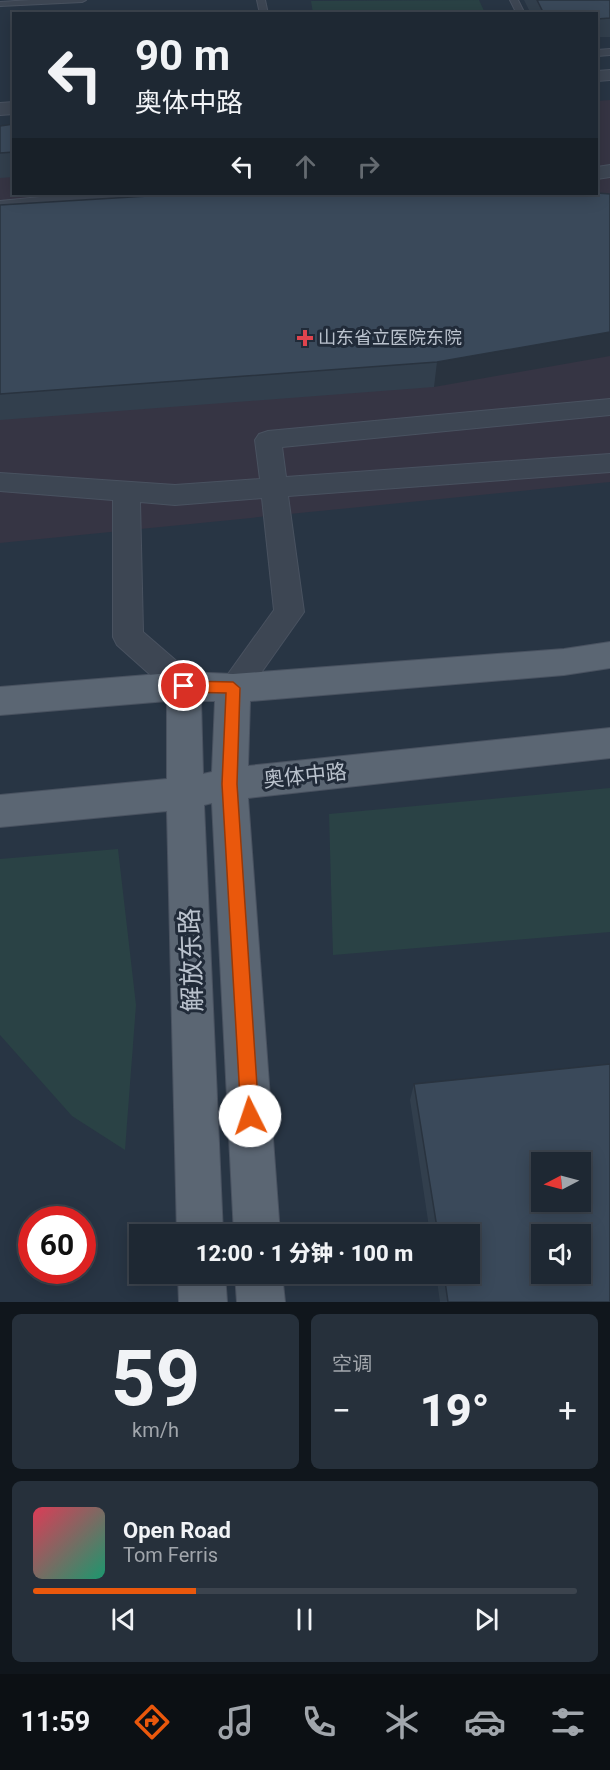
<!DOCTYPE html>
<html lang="zh">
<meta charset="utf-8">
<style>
:root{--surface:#1e2833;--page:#26303b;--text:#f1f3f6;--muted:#a1a6ac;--line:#3c444e;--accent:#ea580c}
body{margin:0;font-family:Roboto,"Noto Sans SC",sans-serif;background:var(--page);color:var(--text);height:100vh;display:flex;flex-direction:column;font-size:22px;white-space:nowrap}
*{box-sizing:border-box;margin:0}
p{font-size:20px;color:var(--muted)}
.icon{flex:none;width:33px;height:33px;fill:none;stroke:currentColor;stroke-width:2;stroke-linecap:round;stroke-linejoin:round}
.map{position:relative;height:1302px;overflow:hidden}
.side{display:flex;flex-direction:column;gap:12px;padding:12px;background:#10161c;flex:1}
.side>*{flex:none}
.banner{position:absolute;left:12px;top:12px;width:586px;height:183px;border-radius:0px;box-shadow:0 3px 15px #0003,0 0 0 2px var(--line);background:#1e2833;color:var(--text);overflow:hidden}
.needle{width:39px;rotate:264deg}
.fabs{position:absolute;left:531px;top:1152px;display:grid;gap:12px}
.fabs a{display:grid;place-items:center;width:60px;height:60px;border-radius:0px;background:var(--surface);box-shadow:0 3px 15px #0003,0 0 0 2px var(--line);font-size:30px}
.speed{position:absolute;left:18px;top:1206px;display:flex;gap:12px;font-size:30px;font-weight:700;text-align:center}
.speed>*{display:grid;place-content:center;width:78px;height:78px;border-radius:50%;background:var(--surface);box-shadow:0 3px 15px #0003,0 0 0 2px var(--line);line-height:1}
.speed .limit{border:9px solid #d22;background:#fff;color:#111}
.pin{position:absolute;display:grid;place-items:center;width:51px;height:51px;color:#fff;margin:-26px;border:3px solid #fff;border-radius:50%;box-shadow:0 2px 6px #0007}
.me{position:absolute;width:66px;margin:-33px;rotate:356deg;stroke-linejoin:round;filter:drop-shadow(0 0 4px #0008)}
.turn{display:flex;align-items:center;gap:21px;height:126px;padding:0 24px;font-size:27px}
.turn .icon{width:78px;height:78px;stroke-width:2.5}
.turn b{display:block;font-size:42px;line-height:51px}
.lanes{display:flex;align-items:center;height:57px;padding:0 24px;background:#0003;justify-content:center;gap:30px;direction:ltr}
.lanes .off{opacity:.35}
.big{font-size:45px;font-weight:800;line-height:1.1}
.side .widget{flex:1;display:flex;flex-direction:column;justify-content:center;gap:9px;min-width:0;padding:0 21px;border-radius:9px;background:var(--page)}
.side .dial{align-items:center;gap:0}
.dial b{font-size:78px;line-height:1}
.song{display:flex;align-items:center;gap:18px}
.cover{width:72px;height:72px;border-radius:9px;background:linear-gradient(135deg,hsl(350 70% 55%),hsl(160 70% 35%))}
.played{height:6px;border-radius:3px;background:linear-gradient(90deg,var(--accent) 30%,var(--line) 30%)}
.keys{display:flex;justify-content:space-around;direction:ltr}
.heat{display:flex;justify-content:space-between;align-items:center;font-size:33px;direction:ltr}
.side .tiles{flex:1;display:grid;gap:12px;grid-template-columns:1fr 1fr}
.widget:last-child{grid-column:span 2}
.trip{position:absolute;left:129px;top:1224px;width:351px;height:60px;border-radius:0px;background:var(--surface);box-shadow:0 3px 15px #0003,0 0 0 2px var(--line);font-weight:800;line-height:60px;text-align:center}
.menu{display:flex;height:96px;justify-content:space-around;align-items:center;background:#0c1014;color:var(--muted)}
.menu .icon{width:42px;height:42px}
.menu .on{color:var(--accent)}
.menu b{font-size:27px;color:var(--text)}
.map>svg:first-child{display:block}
.medical{fill:#363544}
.green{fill:#2a4245}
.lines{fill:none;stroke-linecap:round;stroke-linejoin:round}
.lane-casing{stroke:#495260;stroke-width:2}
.street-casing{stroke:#495260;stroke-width:2}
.primary-casing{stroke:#495260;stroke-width:2}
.lane{fill:#3d4653;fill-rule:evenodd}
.street{fill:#3d4653;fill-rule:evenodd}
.primary{fill:#5b6673;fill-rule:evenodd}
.wall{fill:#323f4d}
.shaded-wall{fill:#29333f}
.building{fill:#3a495a;stroke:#29333f;stroke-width:1.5;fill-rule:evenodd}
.route{fill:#ea580c;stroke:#983908;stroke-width:1.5}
.health-dot{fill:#e0444e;stroke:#212b39;stroke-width:2}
.labels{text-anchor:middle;stroke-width:6;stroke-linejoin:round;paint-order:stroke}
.far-poi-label{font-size:18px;fill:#bac2cd;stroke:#212b39;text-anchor:start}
.street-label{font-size:21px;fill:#bac2cd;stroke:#212b39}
.near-street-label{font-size:26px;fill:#bac2cd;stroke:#212b39}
</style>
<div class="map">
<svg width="610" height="1302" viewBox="0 0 610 1302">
<rect width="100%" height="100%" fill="#283544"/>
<path class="medical" d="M610,100V482L0,543V142L13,141L14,194H597V101Z"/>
<path class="green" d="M479,0L485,13H313L311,1Z
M610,788V932L333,955L329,814Z
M118,849L136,1005L125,1150L72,1116L0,1035V859Z"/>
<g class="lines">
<g class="lane-casing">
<path id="lane" d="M31,0H86L82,2L0,6V2Z
M257,0H265L268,14H260Z
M510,0H518L525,14H517Z
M610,49V55L597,56V50Z"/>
</g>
<g class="street-casing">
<path id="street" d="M610,70V80L597,81V71Z
M14,102V114L0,115V103Z
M610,165V177L597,179V167Z
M70,194H253L250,198L243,200L105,202L0,213V201Z
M610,399V415L282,447L286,477L610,454V472L288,496L304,612L244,697L233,701L222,697L218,688L274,610L262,498L175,505L140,502L143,632L195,677L199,686L195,695L184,699L173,695L117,645L113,637V500L0,491V473L175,485L260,479L255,440L259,434L268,431Z"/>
</g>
<g class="primary-casing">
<path id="primary" d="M610,642V668L564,675L250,701L248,766L610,728V758L248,798L280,1234H234L212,803L204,805L223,1234H177L167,811L0,827V795L167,779V701L0,715V687L184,672L233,674L564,649ZM201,701H215L212,772L203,774Z
M178,1274H225L227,1302H179Z
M235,1274H282L285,1302H237Z"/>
</g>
<use href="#lane" class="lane"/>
<use href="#street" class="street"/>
<use href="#primary" class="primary"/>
</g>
<path class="wall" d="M524,0H610V37H597V14H531Z
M14,124V177L0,178V126Z
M597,193L434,387L0,420V205Z
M414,1084L610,1302H440L436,1274H470V1234H430L410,1100Z"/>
<path class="shaded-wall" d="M610,332V356L434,387L437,362Z"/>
<path class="building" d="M537,0H610V18L597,19V14H544Z
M14,124V152L0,153V126Z
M597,193L610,194V332L437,362L0,394V205L181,194Z
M610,1064V1302H448L444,1274H470V1234H438L414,1084ZM542,1162H580V1202H542ZM542,1234H580V1274H542Z"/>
<path class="route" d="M184,681L233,682L240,688L237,784L259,1116L256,1122L250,1125L243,1122L241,1116L222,784L226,693L184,692L177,686Z"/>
<path class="health-dot" d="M302 329h6v6h6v6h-6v6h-6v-6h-6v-6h6z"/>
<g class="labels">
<g class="far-poi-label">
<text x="318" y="344">山东省立医院东院</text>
</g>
<g class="street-label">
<text transform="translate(305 776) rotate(-6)" y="7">奥体中路</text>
</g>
<g class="near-street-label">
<text transform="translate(191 960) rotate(-92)" y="9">解放东路</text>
</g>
</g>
</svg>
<div class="fabs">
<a><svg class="needle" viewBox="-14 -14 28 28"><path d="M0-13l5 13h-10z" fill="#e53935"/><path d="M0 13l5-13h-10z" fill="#a1a6ac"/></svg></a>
<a><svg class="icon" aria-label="sound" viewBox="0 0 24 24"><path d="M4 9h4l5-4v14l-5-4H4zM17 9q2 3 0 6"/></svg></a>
</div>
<div class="speed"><div class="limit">60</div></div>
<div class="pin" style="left:184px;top:686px;background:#d93025"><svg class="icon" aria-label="arrive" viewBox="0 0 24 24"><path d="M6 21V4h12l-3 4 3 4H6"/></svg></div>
<svg class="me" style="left:250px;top:1116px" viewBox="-20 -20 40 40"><circle r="19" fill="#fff"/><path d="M0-13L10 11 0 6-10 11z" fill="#ea580c"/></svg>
<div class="trip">12:00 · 1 分钟 · 100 m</div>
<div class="banner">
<div class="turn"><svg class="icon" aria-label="left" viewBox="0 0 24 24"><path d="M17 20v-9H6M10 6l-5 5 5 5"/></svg><div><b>90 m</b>奥体中路</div></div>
<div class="lanes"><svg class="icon" aria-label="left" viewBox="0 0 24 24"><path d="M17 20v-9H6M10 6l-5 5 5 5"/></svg><svg class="icon off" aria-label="ahead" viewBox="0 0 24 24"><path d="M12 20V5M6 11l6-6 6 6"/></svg><svg class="icon off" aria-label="right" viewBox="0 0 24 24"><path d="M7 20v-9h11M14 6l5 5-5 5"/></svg></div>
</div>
</div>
<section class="side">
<div class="tiles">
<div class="widget dial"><b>59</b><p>km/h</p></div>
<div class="widget"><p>空调</p>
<div class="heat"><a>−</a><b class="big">19°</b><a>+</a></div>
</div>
<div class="widget">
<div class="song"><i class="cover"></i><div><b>Open Road</b><p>Tom Ferris</p></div></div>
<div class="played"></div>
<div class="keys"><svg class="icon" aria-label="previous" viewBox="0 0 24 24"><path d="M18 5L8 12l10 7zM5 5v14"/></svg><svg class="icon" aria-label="pause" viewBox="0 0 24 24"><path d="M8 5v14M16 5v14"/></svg><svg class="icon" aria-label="next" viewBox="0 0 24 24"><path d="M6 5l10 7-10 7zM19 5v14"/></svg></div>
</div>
</div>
</section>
<nav class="menu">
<b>11:59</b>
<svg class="icon on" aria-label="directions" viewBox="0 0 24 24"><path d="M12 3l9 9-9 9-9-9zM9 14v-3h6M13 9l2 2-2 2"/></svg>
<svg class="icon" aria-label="music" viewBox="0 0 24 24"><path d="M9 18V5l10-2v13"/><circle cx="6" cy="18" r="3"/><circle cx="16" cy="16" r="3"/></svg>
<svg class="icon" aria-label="phone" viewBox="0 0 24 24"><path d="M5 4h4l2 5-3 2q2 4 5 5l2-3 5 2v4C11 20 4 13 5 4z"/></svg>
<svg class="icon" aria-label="climate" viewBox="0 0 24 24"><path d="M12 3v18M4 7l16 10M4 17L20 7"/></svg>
<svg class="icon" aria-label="car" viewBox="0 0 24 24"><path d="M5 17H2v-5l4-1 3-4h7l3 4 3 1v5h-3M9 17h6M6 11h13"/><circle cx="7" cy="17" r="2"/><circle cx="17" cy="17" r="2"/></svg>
<svg class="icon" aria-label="filters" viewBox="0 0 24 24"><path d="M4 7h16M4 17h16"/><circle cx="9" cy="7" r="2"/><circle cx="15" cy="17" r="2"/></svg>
</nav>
